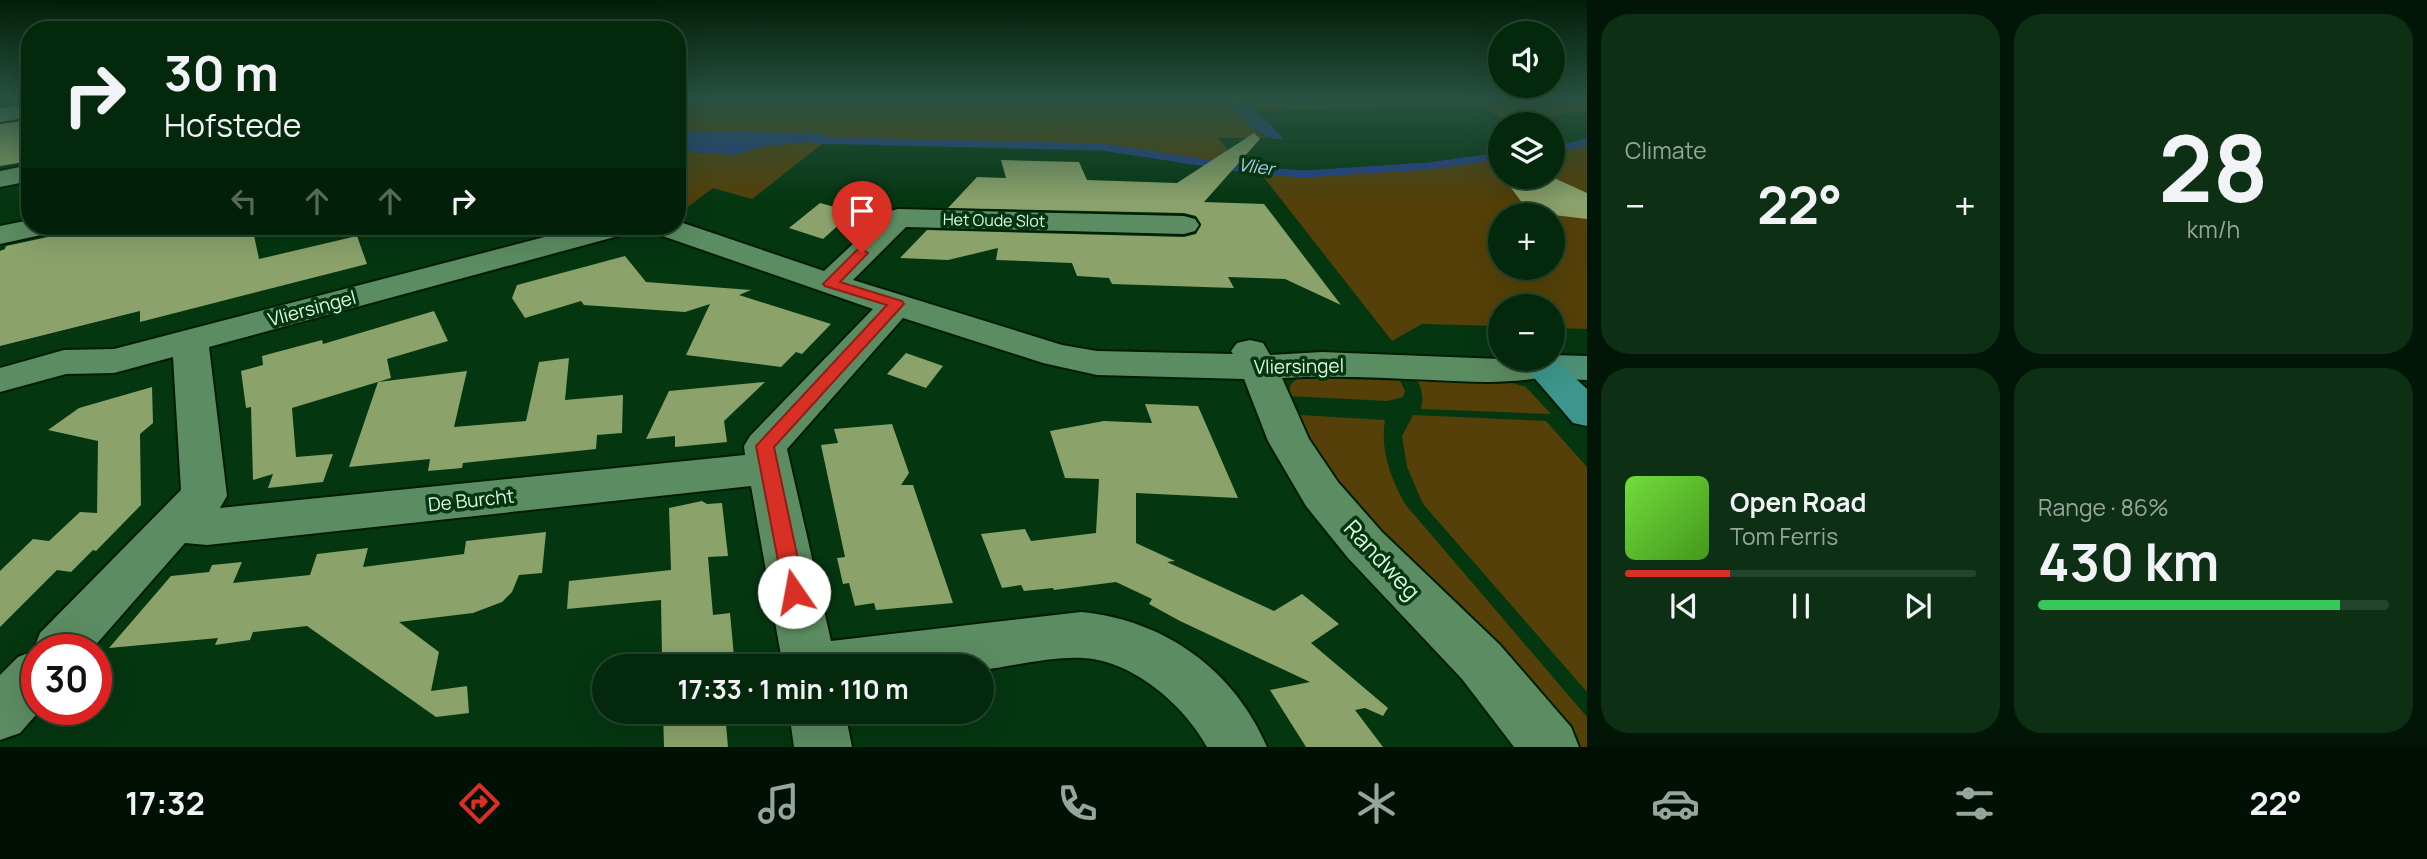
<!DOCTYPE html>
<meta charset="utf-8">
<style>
:root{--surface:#03280c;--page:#0d3015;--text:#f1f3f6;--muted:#97a69d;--line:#24442d;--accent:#d93025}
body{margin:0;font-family:Manrope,sans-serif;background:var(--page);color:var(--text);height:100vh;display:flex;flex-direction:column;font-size:26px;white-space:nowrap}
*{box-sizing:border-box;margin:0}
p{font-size:23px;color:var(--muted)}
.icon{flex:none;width:38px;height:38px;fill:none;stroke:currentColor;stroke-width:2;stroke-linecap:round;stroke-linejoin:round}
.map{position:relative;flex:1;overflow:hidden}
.drawer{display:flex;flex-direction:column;gap:14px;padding:14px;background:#021607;width:840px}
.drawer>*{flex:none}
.banner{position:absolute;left:21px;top:21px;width:665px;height:214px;border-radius:28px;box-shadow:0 7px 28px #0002,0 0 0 2px var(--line);background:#03280c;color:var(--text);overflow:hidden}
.tools{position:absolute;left:1488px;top:21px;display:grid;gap:14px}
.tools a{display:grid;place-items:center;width:77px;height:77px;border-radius:50%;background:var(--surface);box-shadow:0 7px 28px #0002,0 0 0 2px var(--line);font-size:35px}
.speed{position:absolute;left:21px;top:634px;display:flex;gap:14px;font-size:35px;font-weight:700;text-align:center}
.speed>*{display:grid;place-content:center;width:91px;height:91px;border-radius:50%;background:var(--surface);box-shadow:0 7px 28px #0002,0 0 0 2px var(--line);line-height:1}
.speed .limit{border:10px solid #d22;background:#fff;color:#111}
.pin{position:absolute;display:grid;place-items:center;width:60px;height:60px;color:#fff;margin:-72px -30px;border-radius:50% 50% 50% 0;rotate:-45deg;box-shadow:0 0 7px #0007}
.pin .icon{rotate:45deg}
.me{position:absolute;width:77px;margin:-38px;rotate:348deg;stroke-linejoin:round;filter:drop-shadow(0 0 5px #0008)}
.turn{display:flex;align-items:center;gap:24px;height:147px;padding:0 28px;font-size:32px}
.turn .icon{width:91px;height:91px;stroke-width:2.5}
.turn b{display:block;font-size:49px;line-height:60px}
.lanes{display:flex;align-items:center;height:66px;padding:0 28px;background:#0003;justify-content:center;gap:35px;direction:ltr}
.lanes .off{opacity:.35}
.big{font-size:52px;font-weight:700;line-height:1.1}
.drawer .widget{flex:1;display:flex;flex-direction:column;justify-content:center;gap:10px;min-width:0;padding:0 24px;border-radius:28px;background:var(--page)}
.drawer .dial{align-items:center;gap:0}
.dial b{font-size:91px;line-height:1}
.song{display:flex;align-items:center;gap:21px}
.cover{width:84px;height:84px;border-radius:10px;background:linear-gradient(135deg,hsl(100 70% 55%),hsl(100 70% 35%))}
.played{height:7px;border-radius:4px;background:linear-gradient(90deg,var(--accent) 30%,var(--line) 30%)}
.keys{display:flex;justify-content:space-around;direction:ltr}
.heat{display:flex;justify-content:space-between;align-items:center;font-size:38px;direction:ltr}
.charge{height:10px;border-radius:5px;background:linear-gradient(90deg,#34c759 86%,var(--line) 0)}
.drawer .tiles{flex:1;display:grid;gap:14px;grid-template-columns:repeat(2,1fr)}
.trip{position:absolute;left:592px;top:654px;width:402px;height:70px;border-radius:35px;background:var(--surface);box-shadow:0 7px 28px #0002,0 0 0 2px var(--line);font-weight:700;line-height:70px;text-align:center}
.tabs{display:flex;height:112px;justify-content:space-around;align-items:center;background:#011005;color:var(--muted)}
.tabs .icon{width:49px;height:49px}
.tabs .on{color:var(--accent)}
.tabs b{font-size:32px;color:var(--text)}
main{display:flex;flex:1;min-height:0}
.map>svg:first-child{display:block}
.green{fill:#544008;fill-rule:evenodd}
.water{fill:#253e8d}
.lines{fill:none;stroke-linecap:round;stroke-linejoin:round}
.stream{stroke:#253e8d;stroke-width:7}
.building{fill:#8ba26a}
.minor-casing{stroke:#001c02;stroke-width:4}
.secondary-casing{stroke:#001c02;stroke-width:4}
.primary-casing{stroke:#001c02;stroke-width:4}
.minor{fill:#5c8c61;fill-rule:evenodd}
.secondary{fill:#4c9177;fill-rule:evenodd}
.primary{fill:#3c968d;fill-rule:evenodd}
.route{fill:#d93025;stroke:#8d1f18;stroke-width:2}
.labels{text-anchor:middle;stroke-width:7;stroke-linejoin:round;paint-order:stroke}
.far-street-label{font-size:16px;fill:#dff8e0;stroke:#043610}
.far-water-label{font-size:18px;font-style:italic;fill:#b4c7f3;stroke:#043610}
.street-label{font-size:19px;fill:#dff8e0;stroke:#043610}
.near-street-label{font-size:23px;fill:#dff8e0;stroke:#043610}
</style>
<main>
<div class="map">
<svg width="1587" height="747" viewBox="0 0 1587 747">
<rect width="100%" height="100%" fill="#043610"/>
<path class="green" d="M677,98H1225L1258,133L1267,138H1218L1244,169L1097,144L827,140L752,199L713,188L677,215V151L735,155L760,147L827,140L822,133L677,131Z
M1244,98H1374L1390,108L1256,111Z
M1463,98H1587V111L1510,121Z
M1587,141V329L1552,328V306H1500V326L1422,324L1392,341L1258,170C1339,176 1420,165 1500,155V177H1552V148ZM1500,215H1552V268H1500Z
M1412,371C1451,374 1489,375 1526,387L1551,414L1421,409C1425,393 1420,385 1412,371Z
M1396,372L1405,391L1403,397L1387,401L1288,396L1291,384L1301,375Z
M1300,415L1385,420C1380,451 1391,478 1405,504L1587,717V747H1574L1315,462Z
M1413,415L1546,421L1587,467V692L1423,504L1407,467L1402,436Z"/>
<path class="water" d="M1225,98H1244L1284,139C1257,141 1242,116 1225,98Z
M677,131L823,133L827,140L760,147L735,155L677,151Z"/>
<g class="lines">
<path class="stream" d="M813,140L1103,147L1251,170L1304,174L1428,166L1500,156
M1567,147L1587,142"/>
</g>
<path class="building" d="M30,120V161L0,166V124Z
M1254,133L1260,139L1204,202L1264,204L1341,305L1285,279L1228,277L1234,288L1112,284L1109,278L1077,276L1072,263L996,260L998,248L948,260L900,258L927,230L1184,237L1196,234L1201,224L1196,216L1184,213L948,208L977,177L1006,178L1001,160L1079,162L1087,180L1177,183Z
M1503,177H1552L1587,193V219L1529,212Z
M820,203L853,212L823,239L789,228Z
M99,226H252L259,259L357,236L367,264L140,322V311L0,346V251L5,249L6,246Z
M625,256L646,282L751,290L739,295L831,324L802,354L796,352L781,367L686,355L710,304L685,312L584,305L581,301L525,318L512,298L517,285Z
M434,311L448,341L387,359L391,378L292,408L296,457L333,454L323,482L268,488L273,474L253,480L251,407L246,408L241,371L263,365L262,356L322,340L323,344Z
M906,353L943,366L926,388L887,374Z
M569,358L565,400L623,395L622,433L597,435L596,449L463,463L462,468L428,471L430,459L349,467L378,382L467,371L454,427L526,421L539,362Z
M765,382L724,421L727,442L675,447V436L646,439L669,391Z
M152,387L153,423L140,434L141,505L96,551L93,550L71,572L57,570L0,627V571L33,539L49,541L80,512L97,513L98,441L48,430L79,408Z
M1145,404L1198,406L1238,498L1136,493V543L1175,561L1167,562L1274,611L1302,594L1339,624L1311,643L1388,708L1383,716L1365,708L1355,710L1383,747H1306L1270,690L1310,682L1180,621L1149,604L1152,599L1116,582L1054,590L1053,588L1024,591L1021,585L1002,588L981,534L1025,529L1031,541L1096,533L1099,479L1065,478L1050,431L1104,421L1152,423Z
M892,424L909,473L901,485H913L953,603L876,610L874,603L855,606L849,583L843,584L837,558L845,557L821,445L838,443L834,429Z
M702,501L707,504L722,503L728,556L708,557L713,615L730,613L735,667H677L676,656L662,658L661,600L567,609L569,581L671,570L669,508Z
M546,532L542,573L519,575L512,592L502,602L473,613L399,622L439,652L431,691L467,686L469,713L436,717L307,626L253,632L250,640L215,645L218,638L109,648L171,576L209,572L212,565L242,562L233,583L310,575L317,554L368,548L363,567L464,554L466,541Z
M663,712H725L728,747H664Z"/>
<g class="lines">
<g class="minor-casing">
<path id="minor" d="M30,103V117L0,122V108Z
M30,165V181L0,187V171Z
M898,209L1184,216L1195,219L1199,225L1195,231L1184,234L906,227L853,280L1062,345L1097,351L1233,354L1231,351L1237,343L1250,340L1263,343L1270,355L1322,352L1500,359L1556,358L1562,366L1556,374C1517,385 1474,382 1433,380C1383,378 1333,375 1282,378L1309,439L1338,482L1382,532L1500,645L1571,727L1579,747H1514L1462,679L1348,558L1306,506L1268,441L1244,379L1097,375L1043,363L903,318L787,449L831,641L1081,612C1165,620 1234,670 1267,747H1207C1184,705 1133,661 1084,658C1053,656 1013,666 982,670V667H783L751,486L207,545L185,543L92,649H37V709H41L20,733L0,740V675L18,657L33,651L40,633L181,490L173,357L114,373L66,374L0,392V368L64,350L114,349L587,226H637L633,232L209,347L227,496L220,508L745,455L744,446L750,436L873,309L651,232L647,226H677V221L824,271L887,212Z
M30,220V226H59L55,232L0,244V226Z
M789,712H845L852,747H794Z"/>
</g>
<g class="secondary-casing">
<path id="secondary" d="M1552,355L1587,356V380L1543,378L1530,374L1524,366L1529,359H1552Z"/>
</g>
<g class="primary-casing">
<path id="primary" d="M1552,357L1587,389V426L1573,423L1524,366L1529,359H1552Z"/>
</g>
<use href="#minor" class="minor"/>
<use href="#secondary" class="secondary"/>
<use href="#primary" class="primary"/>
</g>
<linearGradient id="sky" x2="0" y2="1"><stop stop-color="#021e09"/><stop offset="0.49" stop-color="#295242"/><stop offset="1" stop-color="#295242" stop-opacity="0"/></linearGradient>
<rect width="1587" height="202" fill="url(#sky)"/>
<path class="route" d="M862,249L868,253L840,282L902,301L904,304L774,447L805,592L802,598L794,601L787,598L784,592L756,446L887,305L825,286L823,284L857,250Z"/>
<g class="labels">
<g class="far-street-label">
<text transform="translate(994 220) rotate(1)" y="6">Het Oude Slot</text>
</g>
<g class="far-water-label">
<text transform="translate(1256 167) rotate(8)" y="6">Vlier</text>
</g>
<g class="street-label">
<text transform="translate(312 308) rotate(-15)" y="7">Vliersingel</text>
<text transform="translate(1299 366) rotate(-1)" y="7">Vliersingel</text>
<text transform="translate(471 500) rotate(-6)" y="7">De Burcht</text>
</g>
<g class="near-street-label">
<text transform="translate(1382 560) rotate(47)" y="8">Randweg</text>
</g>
</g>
</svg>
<div class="tools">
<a><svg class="icon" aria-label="sound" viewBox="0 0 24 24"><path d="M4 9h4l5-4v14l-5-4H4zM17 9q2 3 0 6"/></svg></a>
<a><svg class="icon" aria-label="layers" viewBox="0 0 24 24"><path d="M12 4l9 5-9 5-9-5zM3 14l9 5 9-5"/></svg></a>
<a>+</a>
<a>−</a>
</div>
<div class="speed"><div class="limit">30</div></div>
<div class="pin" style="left:862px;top:253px;background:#d93025"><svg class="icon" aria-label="arrive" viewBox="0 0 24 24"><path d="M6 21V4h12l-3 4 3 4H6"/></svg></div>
<svg class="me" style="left:794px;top:592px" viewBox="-20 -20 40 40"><circle r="19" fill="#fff"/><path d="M0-13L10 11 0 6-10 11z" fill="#d93025"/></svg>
<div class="trip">17:33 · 1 min · 110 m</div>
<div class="banner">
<div class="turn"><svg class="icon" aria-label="right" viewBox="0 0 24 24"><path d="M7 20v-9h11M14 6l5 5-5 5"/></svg><div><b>30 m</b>Hofstede</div></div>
<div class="lanes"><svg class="icon off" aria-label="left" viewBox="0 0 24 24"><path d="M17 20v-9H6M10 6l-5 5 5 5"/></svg><svg class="icon off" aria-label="ahead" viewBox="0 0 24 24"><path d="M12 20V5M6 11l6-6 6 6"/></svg><svg class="icon off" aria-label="ahead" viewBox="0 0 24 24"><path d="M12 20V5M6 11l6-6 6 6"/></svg><svg class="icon" aria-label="right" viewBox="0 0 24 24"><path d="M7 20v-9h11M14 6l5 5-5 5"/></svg></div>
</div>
</div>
<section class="drawer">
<div class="tiles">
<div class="widget"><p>Climate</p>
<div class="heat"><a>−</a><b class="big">22°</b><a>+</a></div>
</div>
<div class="widget dial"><b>28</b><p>km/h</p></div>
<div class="widget">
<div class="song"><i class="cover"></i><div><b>Open Road</b><p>Tom Ferris</p></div></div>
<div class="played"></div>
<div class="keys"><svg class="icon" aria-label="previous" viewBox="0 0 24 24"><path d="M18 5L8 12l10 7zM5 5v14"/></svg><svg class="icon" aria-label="pause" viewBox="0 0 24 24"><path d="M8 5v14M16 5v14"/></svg><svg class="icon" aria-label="next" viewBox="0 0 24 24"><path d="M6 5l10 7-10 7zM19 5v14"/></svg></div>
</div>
<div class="widget"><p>Range · 86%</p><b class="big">430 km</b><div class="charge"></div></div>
</div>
</section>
</main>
<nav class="tabs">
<b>17:32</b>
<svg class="icon on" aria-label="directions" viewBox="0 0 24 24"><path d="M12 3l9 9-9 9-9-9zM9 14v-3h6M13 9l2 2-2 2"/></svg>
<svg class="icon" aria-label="music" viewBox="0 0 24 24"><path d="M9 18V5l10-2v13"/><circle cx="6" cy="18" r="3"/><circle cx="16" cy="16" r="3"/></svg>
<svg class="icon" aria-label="phone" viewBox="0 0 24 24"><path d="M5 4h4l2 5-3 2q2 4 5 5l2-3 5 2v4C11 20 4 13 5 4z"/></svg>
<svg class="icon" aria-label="climate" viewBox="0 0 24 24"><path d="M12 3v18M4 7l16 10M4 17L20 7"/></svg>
<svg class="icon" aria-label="car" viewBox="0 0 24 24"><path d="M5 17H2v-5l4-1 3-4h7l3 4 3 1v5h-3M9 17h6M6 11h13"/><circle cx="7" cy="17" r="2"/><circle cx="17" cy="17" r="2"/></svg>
<svg class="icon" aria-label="filters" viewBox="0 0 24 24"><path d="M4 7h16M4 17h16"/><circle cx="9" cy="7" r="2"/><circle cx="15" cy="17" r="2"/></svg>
<b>22°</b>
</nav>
